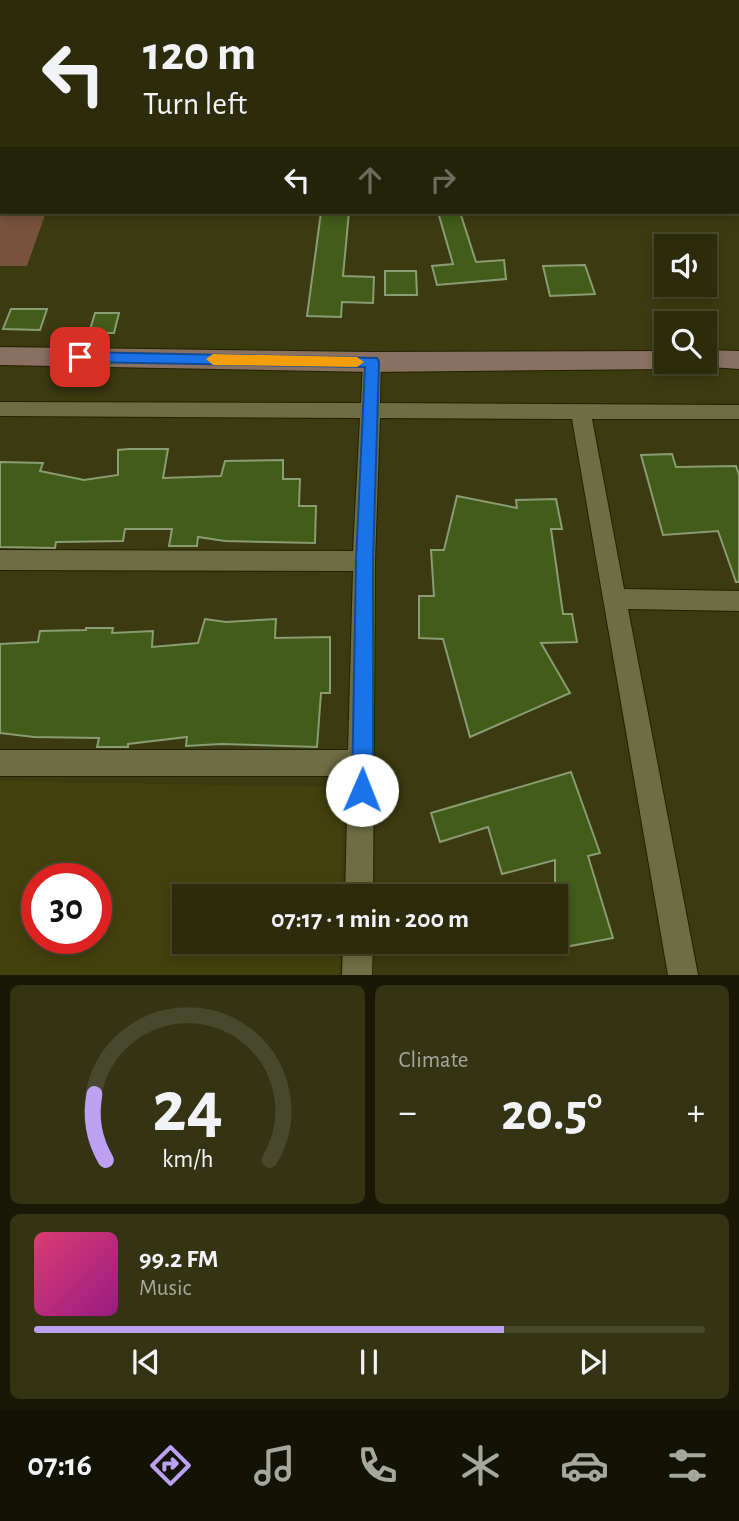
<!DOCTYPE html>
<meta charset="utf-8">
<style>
:root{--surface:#2c2c0c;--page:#343415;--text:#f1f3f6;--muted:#a6a79d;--line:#48482d;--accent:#bca0f2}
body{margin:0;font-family:"Alegreya Sans",sans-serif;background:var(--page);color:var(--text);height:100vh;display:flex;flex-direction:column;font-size:26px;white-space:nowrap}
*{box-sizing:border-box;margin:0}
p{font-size:23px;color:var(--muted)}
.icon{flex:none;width:38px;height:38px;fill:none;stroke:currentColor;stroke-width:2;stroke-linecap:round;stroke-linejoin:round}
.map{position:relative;height:975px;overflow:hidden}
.details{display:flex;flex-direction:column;gap:10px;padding:10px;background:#181807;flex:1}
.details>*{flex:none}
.guide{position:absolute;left:0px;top:0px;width:740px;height:214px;box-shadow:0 4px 10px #0003,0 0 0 2px var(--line);background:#2c2c0c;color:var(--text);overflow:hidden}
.buttons{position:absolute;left:654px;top:234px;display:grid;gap:14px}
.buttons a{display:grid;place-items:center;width:63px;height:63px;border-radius:0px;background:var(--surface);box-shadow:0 4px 10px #0003,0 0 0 2px var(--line);font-size:35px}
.speed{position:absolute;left:21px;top:863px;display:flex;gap:14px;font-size:35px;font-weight:700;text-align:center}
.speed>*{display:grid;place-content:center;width:91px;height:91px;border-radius:50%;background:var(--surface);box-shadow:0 4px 10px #0003,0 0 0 2px var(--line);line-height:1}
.speed .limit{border:10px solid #d22;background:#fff;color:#111}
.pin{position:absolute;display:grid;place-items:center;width:60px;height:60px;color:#fff;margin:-30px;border-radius:14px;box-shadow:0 4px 10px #0006}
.me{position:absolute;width:77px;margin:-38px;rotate:1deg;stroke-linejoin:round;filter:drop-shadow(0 0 5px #0008)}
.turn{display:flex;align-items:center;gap:24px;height:147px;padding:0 28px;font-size:32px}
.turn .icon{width:91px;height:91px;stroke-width:2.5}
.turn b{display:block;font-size:49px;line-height:60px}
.lanes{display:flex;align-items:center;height:66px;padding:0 28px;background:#0003;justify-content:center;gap:35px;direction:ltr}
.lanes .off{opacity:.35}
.big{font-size:52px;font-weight:700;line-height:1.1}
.details .card{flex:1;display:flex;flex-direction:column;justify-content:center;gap:10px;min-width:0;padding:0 24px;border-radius:10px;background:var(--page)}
.details .dial{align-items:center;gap:0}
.dial svg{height:182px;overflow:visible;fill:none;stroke:var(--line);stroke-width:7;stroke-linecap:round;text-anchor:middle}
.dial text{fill:var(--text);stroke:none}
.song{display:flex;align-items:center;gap:21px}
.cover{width:84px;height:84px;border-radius:10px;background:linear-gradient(135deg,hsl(340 70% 55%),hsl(310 70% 35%))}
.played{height:7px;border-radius:4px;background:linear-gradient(90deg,var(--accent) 70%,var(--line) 70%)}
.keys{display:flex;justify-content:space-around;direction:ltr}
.heat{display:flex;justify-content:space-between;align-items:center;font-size:38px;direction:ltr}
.details .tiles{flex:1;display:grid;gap:10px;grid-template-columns:1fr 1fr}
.card:last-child{grid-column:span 2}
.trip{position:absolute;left:172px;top:884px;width:396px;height:70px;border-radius:0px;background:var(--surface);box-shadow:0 4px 10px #0003,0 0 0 2px var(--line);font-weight:700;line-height:70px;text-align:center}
.tab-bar{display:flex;height:112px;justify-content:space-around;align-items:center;background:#121205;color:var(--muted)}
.tab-bar .icon{width:49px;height:49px}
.tab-bar .on{color:var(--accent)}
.tab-bar b{font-size:32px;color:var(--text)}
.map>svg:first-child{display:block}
.built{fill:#42400c;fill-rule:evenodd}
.green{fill:#78523e}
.building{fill:#435c19;stroke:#8a9c74;stroke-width:2}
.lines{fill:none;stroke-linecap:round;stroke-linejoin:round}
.street-casing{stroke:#222102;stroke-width:2}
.secondary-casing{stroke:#222102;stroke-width:2}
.street{fill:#6e6d43;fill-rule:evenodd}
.secondary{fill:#8a7060;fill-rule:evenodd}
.route{fill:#1a73e8;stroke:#114b97;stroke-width:2}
.slow{fill:#f59e0b}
</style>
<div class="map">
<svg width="739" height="975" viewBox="0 0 739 975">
<rect width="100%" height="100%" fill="#3b3a10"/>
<path class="built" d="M0,781L344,787L341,896H184V942H340L339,975H0ZM37,878H96V938H37Z"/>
<path class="green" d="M0,155L2,212H46L27,266H0Z"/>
<path class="building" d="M321,212H349L343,276L374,277L373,303L342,302L341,317L307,316Z
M438,212H460L476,262L504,260L506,279L437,285L432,266L453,264Z
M585,265L595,294L550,296L543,266Z
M385,271H416L417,295H385Z
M11,309H47L40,330L3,329Z
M95,313H119L114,333H89Z
M129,449H168L163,478L221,476L225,461L283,460V479H300L299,506H316L315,543L225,541L198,537L197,546H169L172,529H125L123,541L56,542L55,548L0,547V462L43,463L40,471L84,480L118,475V450Z
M672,454L676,467L736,466L739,475V582H736L718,531L663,535L641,455Z
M457,496L517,508L516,500L556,499L562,529H551L563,614H572L577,642L541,643L570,693L470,737L443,639L419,638V596H434L431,550H444Z
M205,619L226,622L276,619L275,638L330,637V693H321L317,747L221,744L186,746L187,737L128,744V747H97L99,738L34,737L0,733V644L38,642L40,631L86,630V628H113L112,633L153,631L152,647L198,643Z
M571,772L600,853L588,856L613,938L565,947L555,909V860L502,874L488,827L440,842L431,813Z"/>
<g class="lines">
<g class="street-casing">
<path id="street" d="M24,0H36L23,2Z
M353,0H365V2H353Z
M600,0H612L599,2Z
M2,44V54L0,55V45Z
M738,46H739V54H738Z
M0,80H2V89H0Z
M372,355L379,357L381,362L380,403L739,405V419H592L624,589L739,591V611L628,609L698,975H668L572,419L380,418L375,561L373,896H345L348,776H0V750H348L353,571L0,570V550L353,551L360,418L0,416V402L361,403L363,362L365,357Z
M343,942H373L372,975H342Z"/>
</g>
<g class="secondary-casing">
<path id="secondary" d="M0,347L372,352L667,351V362H679L676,367L667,369L372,372L0,365Z
M705,350L739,351V369L696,366L694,362H705Z"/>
</g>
<use href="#street" class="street"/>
<use href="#secondary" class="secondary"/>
</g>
<path class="route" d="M80,352L377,358L379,362L373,561V790L370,797L362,800L355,797L352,790L356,561L365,367L80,362L73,357Z"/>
<path class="slow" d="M213,354L357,357L364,362L357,367L213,365L206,359Z"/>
</svg>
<div class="buttons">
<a><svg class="icon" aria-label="sound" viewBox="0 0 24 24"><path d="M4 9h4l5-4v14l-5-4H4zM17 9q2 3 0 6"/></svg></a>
<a><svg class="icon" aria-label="search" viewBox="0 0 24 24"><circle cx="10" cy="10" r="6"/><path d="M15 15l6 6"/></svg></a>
</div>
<div class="speed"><div class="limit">30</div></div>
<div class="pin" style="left:80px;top:357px;background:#d93025"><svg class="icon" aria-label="arrive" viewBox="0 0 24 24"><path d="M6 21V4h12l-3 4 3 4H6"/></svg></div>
<svg class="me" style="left:362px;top:790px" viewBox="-20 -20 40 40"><circle r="19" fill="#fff"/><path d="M0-13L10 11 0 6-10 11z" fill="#1a73e8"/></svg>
<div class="trip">07:17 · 1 min · 200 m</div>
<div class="guide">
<div class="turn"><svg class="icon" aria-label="left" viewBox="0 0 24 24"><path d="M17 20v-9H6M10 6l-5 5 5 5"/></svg><div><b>120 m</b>Turn left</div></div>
<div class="lanes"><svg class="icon" aria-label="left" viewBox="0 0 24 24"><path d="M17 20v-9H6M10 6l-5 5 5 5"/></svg><svg class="icon off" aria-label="ahead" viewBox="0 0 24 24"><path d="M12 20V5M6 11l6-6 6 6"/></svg><svg class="icon off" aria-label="right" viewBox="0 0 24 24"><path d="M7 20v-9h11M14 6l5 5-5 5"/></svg></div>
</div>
</div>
<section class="details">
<div class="tiles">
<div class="card dial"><svg viewBox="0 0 100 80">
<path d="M14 69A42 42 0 1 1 86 69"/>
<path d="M14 69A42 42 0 0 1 9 40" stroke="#bca0f2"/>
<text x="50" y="56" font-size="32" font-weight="700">24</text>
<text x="50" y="72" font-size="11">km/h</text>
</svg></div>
<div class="card"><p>Climate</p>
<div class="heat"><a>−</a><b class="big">20.5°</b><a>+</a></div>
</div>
<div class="card">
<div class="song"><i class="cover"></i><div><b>99.2 FM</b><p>Music</p></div></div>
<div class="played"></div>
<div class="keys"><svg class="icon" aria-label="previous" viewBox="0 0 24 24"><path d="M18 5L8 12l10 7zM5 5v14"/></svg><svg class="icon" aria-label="pause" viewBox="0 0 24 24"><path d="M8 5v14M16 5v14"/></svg><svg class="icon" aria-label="next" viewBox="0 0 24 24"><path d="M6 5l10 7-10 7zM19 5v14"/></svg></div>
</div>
</div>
</section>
<nav class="tab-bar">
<b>07:16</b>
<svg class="icon on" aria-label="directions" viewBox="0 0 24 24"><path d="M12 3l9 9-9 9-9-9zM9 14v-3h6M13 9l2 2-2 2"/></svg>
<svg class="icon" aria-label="music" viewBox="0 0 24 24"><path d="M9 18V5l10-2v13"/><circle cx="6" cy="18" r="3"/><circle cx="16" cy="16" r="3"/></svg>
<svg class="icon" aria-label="phone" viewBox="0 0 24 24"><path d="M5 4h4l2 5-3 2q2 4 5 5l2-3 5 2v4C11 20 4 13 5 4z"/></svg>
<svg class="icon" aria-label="climate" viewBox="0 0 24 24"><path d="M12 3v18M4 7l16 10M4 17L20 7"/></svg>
<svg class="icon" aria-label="car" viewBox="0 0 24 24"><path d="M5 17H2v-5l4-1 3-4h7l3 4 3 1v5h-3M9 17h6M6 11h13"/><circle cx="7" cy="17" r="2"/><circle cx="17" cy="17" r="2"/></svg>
<svg class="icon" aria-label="filters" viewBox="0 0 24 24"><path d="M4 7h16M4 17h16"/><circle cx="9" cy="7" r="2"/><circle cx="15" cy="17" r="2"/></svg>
</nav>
